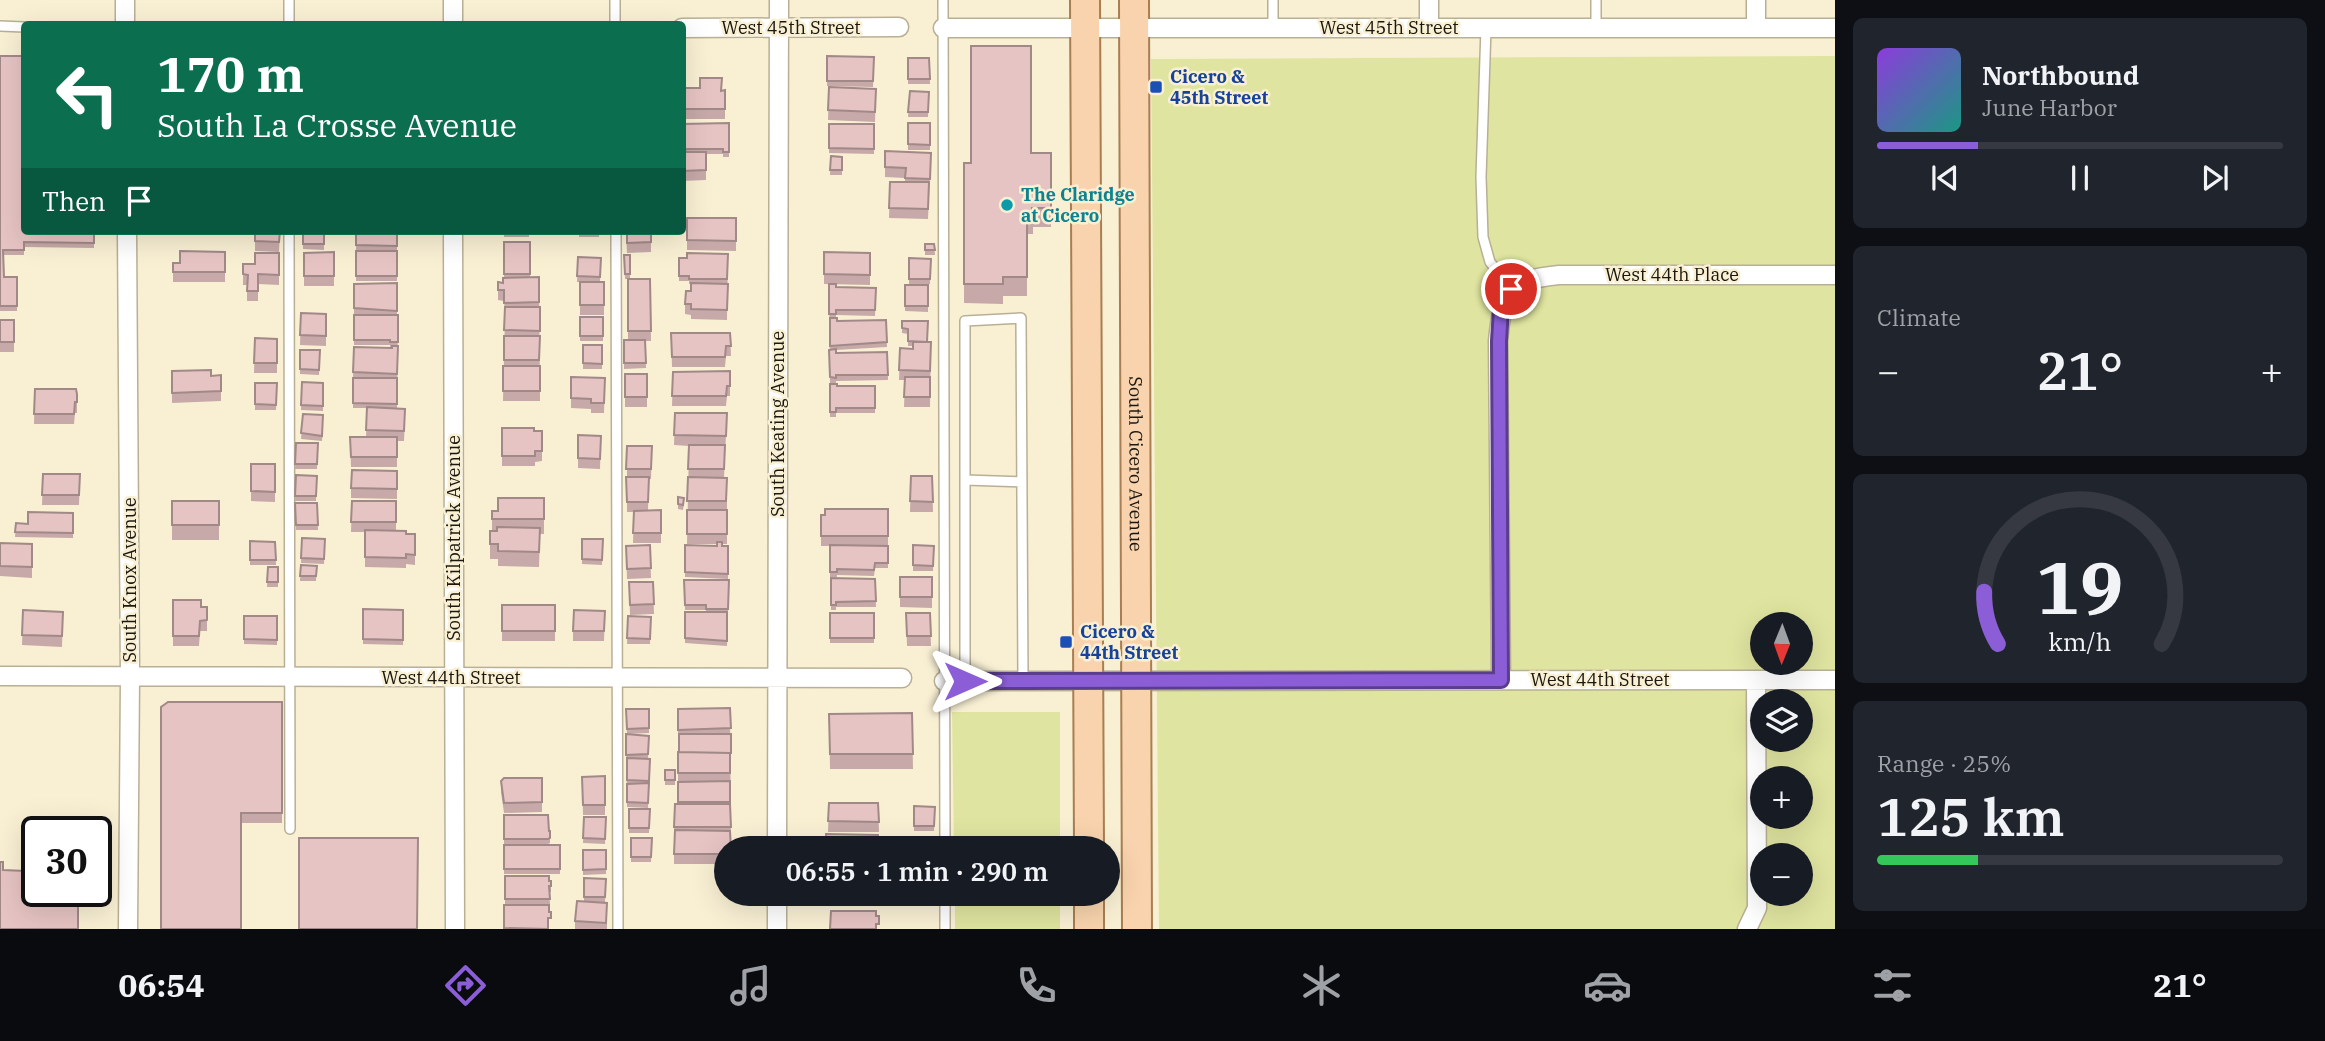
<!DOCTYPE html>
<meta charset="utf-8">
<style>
:root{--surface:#171b24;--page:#20242c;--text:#f1f3f6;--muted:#9ea1a6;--line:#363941;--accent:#8b5ed7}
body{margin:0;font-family:"IBM Plex Serif",serif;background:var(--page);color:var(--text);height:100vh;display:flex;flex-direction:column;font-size:26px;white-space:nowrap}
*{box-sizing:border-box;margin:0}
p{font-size:23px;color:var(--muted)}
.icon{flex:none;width:38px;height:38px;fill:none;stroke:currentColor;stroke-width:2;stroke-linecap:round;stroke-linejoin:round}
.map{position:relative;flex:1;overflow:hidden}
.drawer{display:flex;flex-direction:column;gap:18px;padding:18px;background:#0d0f14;width:490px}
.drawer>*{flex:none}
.banner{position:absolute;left:21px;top:21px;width:665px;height:214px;border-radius:7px;box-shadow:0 7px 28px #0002;background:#0b6e4f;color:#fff;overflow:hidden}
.needle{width:46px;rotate:181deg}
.controls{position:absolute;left:1750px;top:612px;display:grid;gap:14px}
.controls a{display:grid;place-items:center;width:63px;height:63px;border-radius:50%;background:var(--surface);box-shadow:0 7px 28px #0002;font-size:35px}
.speed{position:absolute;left:21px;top:816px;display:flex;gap:14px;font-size:35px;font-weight:700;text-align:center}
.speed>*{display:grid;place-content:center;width:91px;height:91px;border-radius:50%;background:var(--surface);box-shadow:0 7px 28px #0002;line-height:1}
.speed .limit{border:4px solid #111;border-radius:10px;background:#fff;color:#111}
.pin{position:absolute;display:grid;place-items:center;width:60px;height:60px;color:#fff;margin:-30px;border:4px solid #fff;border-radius:50%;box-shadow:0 2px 7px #0007}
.me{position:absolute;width:77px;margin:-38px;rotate:90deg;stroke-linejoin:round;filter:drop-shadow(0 0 5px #0008)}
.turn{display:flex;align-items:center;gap:24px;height:147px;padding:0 21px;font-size:32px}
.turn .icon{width:91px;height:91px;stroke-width:2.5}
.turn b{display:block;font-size:49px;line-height:60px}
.then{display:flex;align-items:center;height:66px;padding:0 21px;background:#0003;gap:14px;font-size:26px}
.big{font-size:52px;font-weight:600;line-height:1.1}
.drawer .tile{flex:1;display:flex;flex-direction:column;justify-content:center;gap:10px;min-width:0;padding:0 24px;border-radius:10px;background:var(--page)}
.drawer .dial{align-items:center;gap:0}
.dial svg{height:182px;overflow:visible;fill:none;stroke:var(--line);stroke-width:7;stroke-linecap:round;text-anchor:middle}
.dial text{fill:var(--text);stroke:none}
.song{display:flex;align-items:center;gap:21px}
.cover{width:84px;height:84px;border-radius:10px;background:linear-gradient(135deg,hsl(270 70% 55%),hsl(170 70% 35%))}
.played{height:7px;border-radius:4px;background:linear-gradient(90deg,var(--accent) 25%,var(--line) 25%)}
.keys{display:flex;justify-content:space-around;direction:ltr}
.heat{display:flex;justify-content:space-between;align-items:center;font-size:38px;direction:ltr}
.charge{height:10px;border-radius:5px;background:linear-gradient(90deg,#34c759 25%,var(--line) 0)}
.trip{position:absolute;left:714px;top:836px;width:406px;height:70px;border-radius:35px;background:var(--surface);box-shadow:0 7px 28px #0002;font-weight:600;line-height:70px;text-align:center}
.tabs{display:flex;height:112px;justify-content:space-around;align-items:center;background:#090b0e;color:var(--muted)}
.tabs .icon{width:49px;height:49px}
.tabs .on{color:var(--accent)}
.tabs b{font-size:32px;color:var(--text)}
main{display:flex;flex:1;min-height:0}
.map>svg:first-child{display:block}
.green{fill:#dfe4a0;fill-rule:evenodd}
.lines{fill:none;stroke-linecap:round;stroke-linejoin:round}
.lane-casing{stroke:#b8af95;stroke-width:12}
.street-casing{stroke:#b8af95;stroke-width:21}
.primary-casing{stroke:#a87e52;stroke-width:32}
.lane{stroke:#fff;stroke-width:9}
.street{stroke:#fff;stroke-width:18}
.primary{stroke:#f8d3ad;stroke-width:28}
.wall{fill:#c6a9a8}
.building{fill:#e6c4c3;stroke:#a18988;stroke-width:2}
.route-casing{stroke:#5a3d8c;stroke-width:18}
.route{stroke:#8b5ed7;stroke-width:12}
.transit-dot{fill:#1a4fb4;stroke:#f9f0d4;stroke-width:2.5}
.culture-dot{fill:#0f9aa8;stroke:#f9f0d4;stroke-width:2.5}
.labels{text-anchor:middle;stroke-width:5;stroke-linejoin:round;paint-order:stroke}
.street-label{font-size:18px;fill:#1b170e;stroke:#f9f0d4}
.transit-label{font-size:18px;font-weight:bold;fill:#164399;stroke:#f9f0d4;text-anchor:start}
.culture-label{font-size:18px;font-weight:bold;fill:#0d838f;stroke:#f9f0d4;text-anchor:start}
</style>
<main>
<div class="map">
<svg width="1835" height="929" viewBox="0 0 1835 929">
<rect width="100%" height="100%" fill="#f9f0d4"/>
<path class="green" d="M1835,56V929H1159L1151,59ZM1762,625H1801V663H1762ZM1762,702H1801V740H1762ZM1762,779H1801V817H1762ZM1762,856H1801V894H1762Z
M952,712H1060V849H954Z
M955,894H1060V929H955Z"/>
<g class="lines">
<g class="lane-casing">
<path id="lane" d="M289,0V24
M615,0V24
M943,0L945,849
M1273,0V28
M0,26L24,27
M1486,28L1481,177L1483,237L1490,262L1511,289
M1596,28V0
M289,231L290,829
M616,231L618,929
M965,480L1022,482
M965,681V321L1021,318L1023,681
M945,894V929"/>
</g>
<g class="street-casing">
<path id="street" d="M125,0V24
M453,0V24
M1429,0V28
M1756,0V28
M682,28L899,27
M943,28H1835
M127,231L130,678L128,929
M453,231L455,929
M0,676L902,678
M1501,680L1498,341C1503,292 1507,280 1559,275H1835
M944,681L1835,680
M777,849L779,0
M777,894V929
M1747,929L1757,908L1756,680"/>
</g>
<g class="primary-casing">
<g id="primary">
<path d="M1085,0L1089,849"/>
<path id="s1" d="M1134,0L1137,929"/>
<path d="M1089,894V929"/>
</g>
</g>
<use href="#lane" class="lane"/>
<use href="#street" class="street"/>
<use href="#primary" class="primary"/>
</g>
<path class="wall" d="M0,56L24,231H94V248L24,247V255H3L4,277H17V311H0Z
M827,56L874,57L873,87L827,86Z
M908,58H929L930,84H908Z
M682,78L683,88L725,90V119H682Z
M829,87L876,89L875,122L828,120Z
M910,91L929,92L928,117H908Z
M729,123V157H723V154H706V180L682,181V124Z
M908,123H930V150H908Z
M829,124H874V154L829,153Z
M885,151L931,153L928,219L889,218L890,182H905V178L885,177Z
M1031,153H1051V227H1033V234H1027V296H1003V304L964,303V163H971Z
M831,156L842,157V175H830Z
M687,218H736V251L687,250Z
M255,231H280L279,252L255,251Z
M303,231H324V250L303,249Z
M356,231H397V281H356Z
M504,231H529V237H504Z
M579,231H599V237H579Z
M626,231H651V252L627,253Z
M504,242H530V277H539L540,401H503L505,313L504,301L498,300V282L503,283L504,278Z
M925,244H934L935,255H925Z
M225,252V282H173V272L180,263Z
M334,252V286H304V253Z
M824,252L870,253V285L824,284Z
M279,253V285L258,284V301H247V285H243V264H255Z
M728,254L727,320L691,319V315L685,314V304L691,291V284H689V281H679V258Z
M624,255H630V279H625Z
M578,257L601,258L600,282H604V315H580V282H599H577Z
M909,258L931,259L930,284H909Z
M628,279H650L651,341H645L646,368L624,369V340H628Z
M397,283V315H398L397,409L405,419L404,441H397V467H351L350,437H366L367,408H353V378H387L353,377L354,347H390V345H354V315H382L354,314V284Z
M829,284L836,287L876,288L875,316L836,315V318L837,321L886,320L887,347L836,350V353L887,352L888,380L836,381V383H830Z
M905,285H928V312L905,311Z
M301,313L326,314V346L300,345Z
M580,317H603V341H580Z
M0,320H14V352H0Z
M902,321L927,342H931L930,407H904L905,380H899L900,348L913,349V346H908V334L902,333Z
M671,333H730L731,356H726L725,367H672Z
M255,338L277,339V373H254Z
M583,345H602V369H583Z
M300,350H320L319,375L300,374Z
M172,371L211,376L221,375V401L172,403Z
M730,371V396H727L726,406H672L673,372Z
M625,374H647V407H625Z
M571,377L605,378L604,413H591V409L571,408Z
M302,382L323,383V411L301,410Z
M255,383H277L276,410H255Z
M830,384L837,386H875V413H836V417H830Z
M35,389L77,394V413H75L74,424H34Z
M675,413H727L724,478H727V544H722V546H728V579L685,577V545L717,546V544H687L689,446L674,445Z
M303,414L323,415L322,441L301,439Z
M502,428L542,431V461L535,462V466H502Z
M578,435L601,436L600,469L578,468Z
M296,443H318L317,469H295Z
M627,446H652L651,479H649L648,510H661V543H633L634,512H627Z
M251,464H275V502L251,501Z
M397,471V499L351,498V488Z
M43,474H80L79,505H42Z
M296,475L317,476L316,501H295Z
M911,476H932L933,512H910Z
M678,497L684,503L683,510L678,509Z
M544,498V534H540L539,567L498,566V559H490V531H492V511H498Z
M172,501H219V540H172Z
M352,501H396V531L406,534H415V565L406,564V568L365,567V532H351Z
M295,503H317L318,530H296Z
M888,509V568H875L874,576L837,575V577H830V546H821V515Z
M73,513V538L15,537L16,523L28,524Z
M302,538L325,539L324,564L301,563Z
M582,539H603L602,565L582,564Z
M250,541L275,542L276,565H250Z
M0,543L32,544V578L0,576Z
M650,545L651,578L627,579L626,546Z
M913,545L934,546L933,571H913Z
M301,565L317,566L316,581H300Z
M268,567H278V587H267Z
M900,577H932V608L900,607Z
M831,578L875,579L876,607H836V610H831Z
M684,580H729L727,646L685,643V612H706V610H685Z
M629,582H653L654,614L630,615Z
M173,600L201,607H207V631H200L199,646H173Z
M502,605H555V641H502Z
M363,609L403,610V645L363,644Z
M23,610L63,612L62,647L22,645Z
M605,611L604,641H573V631Z
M830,613H874V643H830Z
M906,613H930L931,646H907Z
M244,616H277V645L244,644Z
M628,616L651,617L650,644H627Z
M282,702V823H241L161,929Z
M730,708L731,849H726V864H674V827L678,804V709Z
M626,709H649V733L627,734Z
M912,713L913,769H830L829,714Z
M626,734L649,736L648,759L650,764L648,808L627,807Z
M665,770H675V785H665Z
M605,776V815H583L582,777Z
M542,778V812L504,813L501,792V781Z
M829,803H878L879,832H828Z
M914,806L935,807L934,831H914Z
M629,809H650L649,833H629Z
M504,815L550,831V843L548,844H504Z
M584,817H606L605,844L583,843Z
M631,838H652L651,862H631Z
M504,845H560V874H504Z
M583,850H606V874L583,875Z
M505,876L551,881V892H549L550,904H505Z
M584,878L606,879L605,902L607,903V929H575V921L584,902Z
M829,894H865V902L829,901Z
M906,894H931V903H906Z"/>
<path class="building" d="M971,46H1031V153H1051V208H1032L1033,214H1027V277H1003V284H964V163H971Z
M0,56H24V231H94V243L24,242V250H3L4,277H17V306H0Z
M827,56L874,57L873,81H827Z
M908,58H929L930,79H908Z
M682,78L683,88H700V78H722L721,91L725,90V109H682Z
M829,87L876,89L875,112L828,110Z
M910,91L929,92L928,112H908Z
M729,123V152H723V149H682V124Z
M908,123H930V145L908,144Z
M829,124H874V149L829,148Z
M682,149H686L685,152H706V170L682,171Z
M885,151L931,153L930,179L905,178L906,168L885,167Z
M831,156L842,157V170H830Z
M890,182H929L928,209L889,208Z
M687,218H736V241L687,240Z
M255,231H280L279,242L255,241Z
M303,231H324V244H303Z
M356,231H397V246L356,245Z
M504,231H529V232H504Z
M579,231H599V232Z
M627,231H651V242L627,243Z
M504,242H530V274H504Z
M925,244H934L935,250H925Z
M180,251L225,252V272H173V263H180Z
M356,251H397V276H356Z
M334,252V276H304V253Z
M824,252L870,253V275L824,274Z
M255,253H279V275L258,274V291H247L248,275L243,274V264H255Z
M687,253L728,254L727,279H689V276H679V258H687Z
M624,255H630V274H625Z
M578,257L601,258L600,277L577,276Z
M909,258L931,259L930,279H909Z
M539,277V302L504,303V290H498V282L503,283V278Z
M628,279H650L651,331H628Z
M580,282H604V305H580Z
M397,283V311L354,308V284Z
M691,283L728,284L727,310L691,309V304H685L686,291H691Z
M829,284H836V287L876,288L875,310H836V314H829Z
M905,285H928V306H905Z
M505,307H540V331L504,330Z
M301,313L326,314V336L300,335Z
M354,315H398V342H390V340H354Z
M580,317H603V336H580Z
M830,318H837V321L886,320L887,342L830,346Z
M0,320H14V342H0Z
M902,321H928L927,342L908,341V329L902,328Z
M671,333H730L731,346H726L725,357H672Z
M504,336H540L539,360H504Z
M255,338L277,339V363H254Z
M624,340H645L646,363H624Z
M913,342H931L930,371L899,370L900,348L913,349Z
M583,345H602V364L583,363Z
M392,346H398L397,374L353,372L354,347L392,348Z
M836,349V353L887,352L888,375H836V378L830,377L829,350Z
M300,350H320L319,370L300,369Z
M503,366H540V391H503Z
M211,370V376L221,375V391L172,393V371Z
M730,371V386H727L726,396H672L673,372Z
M625,374H647V397H625Z
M571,377L605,378L604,403H591V399L571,398Z
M905,377H930V397H904Z
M353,378H397V404L353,403Z
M302,382L323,383V406L301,405Z
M255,383H277L276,405L255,404Z
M830,384H837V386H875V408H836V412H830Z
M35,389H76L77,394V402H75L74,414H34Z
M367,407L405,409L404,431L366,430Z
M675,413H727L726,436L674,435Z
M303,414L323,415L322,436L301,433Z
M502,428H534V431H542V451H535V456H502Z
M578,435L601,436L600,459L578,458Z
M350,437H397V457H351Z
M296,443H318L317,464H295Z
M689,445H725L724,469H688Z
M627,446H652L651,469H626Z
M251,464H275V492L251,491Z
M352,470L397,471V489L351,488Z
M43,474H80L79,495H42Z
M296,475L317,476L316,496H295Z
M911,476H932L933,502L910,501Z
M626,477H649L648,502H627Z
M688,477L727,478L726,501H687Z
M678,497L684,498L683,505L678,504Z
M498,498H544V519H492V511H498Z
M172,501H219V525H172Z
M352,501H396V522H351Z
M295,503H317L318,525H296Z
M825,509H888V536H821V515H825Z
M661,510V533H633L634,511Z
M687,510H727V534H687Z
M28,512L73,513V533L15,532L16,523L28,524Z
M497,527L540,528L539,552L498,551V544H490V531H497Z
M365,530L406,531V534H415V555L406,554V558L365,557Z
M302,538L325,539L324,559L301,558Z
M582,539H603L602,560L582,559Z
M250,541L275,542L276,560H250Z
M717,542H722V546H728V574L685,572V545L717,546Z
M0,543L32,544V567L0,566Z
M650,545L651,568L627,569L626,546Z
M830,545L888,546V563H875L874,570L837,569V572H830Z
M913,545L934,546L933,566L913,565Z
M301,565L317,566L316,576H300Z
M268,567H278V582H267Z
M900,577H932V597H900Z
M831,578L875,579L876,601L836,602V605H831Z
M684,580H729L728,609H706V605H685Z
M629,582H653L654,604L630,605Z
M173,600H201V607H207V620L200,621L199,636H173Z
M502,605H555V631H502Z
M363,609L403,610V640L363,639Z
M23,610L63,612L62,636L22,635Z
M574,610L605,611L604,631H573Z
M685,612H727V641L685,638Z
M830,613H874V638H830Z
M906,613H930L931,636H907Z
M244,616H277V640L244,639Z
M628,616L651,617L650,639L627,638Z
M168,702H282V813H241V929H161V707Z
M730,708L731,728L678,730V709Z
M626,709H649V728L627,729Z
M912,713L913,754H830L829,714Z
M626,734L649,736L648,754L626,755Z
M679,734H731V753L679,752Z
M678,752L730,753V773H678Z
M627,758L650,759L649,781L627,780Z
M665,770H675V780H665Z
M605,776V805H583L582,777Z
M504,778H542V802L504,803L501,781Z
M730,781V802H678V782Z
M649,783L648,803L627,802V784Z
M829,803H878L879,822L828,821Z
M675,804H730L731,827H674Z
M914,806L935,807L934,826H914Z
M629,809H650L649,828H629Z
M504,815H548L549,831H550V838L548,839H504Z
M584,817H606L605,839L583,838Z
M675,830L730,831L731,849H726V854H674Z
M826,834L878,835L879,849H829V848H827Z
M299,838H418L417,929H299Z
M631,838H652L651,857H631Z
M915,843H935V849H915Z
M504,845H560V869H504Z
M583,850H606V869L583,870Z
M0,862H3V870L26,871V863H37V891H78V929H0Z
M505,876H549V881H551V886H549L550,899H505Z
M584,878L606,879L605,897H584Z
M577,901L607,903L606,923L575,921Z
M504,905H549V912H551V918H548V929L504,928Z
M831,911H876V916H879V924H876V929H830Z"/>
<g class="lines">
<g class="route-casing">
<path id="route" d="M965,681L1501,680L1499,341L1501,309L1511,289"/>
</g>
<use href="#route" class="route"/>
</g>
<g class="transit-dot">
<rect x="1149" y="80" width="14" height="14" rx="3.5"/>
<rect x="1059" y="635" width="14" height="14" rx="3.5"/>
</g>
<circle class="culture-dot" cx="1007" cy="205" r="7"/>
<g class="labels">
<g class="street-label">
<text x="791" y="34">West 45th Street</text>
<text x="1389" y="34">West 45th Street</text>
<text x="1672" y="281">West 44th Place</text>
<text transform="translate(778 424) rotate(-90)" y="6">South Keating Avenue</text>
<text dy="6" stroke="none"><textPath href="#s1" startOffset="464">South Cicero Avenue</textPath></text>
<text transform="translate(454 538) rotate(-90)" y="6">South Kilpatrick Avenue</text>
<text transform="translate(130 580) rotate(-90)" y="6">South Knox Avenue</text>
<text x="451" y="684">West 44th Street</text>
<text x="1600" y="686">West 44th Street</text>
</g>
<g class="transit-label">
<text x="1170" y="83">Cicero &amp;<tspan x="1170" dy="21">45th Street</tspan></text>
<text x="1080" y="638">Cicero &amp;<tspan x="1080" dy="21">44th Street</tspan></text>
</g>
<g class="culture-label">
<text x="1021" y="201">The Claridge<tspan x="1021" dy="21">at Cicero</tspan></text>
</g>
</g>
</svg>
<div class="controls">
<a><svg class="needle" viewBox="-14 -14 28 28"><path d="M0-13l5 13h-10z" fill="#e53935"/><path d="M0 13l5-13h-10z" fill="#9ea1a6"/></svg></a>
<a><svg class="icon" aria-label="layers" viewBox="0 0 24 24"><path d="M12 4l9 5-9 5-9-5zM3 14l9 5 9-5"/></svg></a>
<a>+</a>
<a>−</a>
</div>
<div class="speed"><div class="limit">30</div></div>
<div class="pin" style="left:1511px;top:289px;background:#d93025"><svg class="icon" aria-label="arrive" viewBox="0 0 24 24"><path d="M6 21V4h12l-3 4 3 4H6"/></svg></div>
<svg class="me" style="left:965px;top:681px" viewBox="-20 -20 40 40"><path d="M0-17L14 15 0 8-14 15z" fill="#8b5ed7" stroke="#fff" stroke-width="4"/></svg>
<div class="trip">06:55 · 1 min · 290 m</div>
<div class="banner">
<div class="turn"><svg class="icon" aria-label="left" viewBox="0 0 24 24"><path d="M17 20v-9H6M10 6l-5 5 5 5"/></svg><div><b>170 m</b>South La Crosse Avenue</div></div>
<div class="then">Then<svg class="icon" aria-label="arrive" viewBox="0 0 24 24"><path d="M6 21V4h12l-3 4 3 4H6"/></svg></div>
</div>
</div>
<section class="drawer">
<div class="tile">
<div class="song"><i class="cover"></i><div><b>Northbound</b><p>June Harbor</p></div></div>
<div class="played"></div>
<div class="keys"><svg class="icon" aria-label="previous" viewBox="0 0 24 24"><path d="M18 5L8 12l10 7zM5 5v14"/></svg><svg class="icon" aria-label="pause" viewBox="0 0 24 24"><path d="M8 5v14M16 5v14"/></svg><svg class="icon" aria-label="next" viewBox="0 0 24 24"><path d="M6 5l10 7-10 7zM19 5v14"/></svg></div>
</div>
<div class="tile"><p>Climate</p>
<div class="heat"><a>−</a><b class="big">21°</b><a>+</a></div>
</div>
<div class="tile dial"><svg viewBox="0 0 100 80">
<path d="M14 69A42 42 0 1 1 86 69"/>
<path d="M14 69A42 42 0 0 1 8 46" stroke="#8b5ed7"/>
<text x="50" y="56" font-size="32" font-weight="700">19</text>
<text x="50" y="72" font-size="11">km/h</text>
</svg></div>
<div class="tile"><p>Range · 25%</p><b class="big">125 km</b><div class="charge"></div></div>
</section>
</main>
<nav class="tabs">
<b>06:54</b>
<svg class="icon on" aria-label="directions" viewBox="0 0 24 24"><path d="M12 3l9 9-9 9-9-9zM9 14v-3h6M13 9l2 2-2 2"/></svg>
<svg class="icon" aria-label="music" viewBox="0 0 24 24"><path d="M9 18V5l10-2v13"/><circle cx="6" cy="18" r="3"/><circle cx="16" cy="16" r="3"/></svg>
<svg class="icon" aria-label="phone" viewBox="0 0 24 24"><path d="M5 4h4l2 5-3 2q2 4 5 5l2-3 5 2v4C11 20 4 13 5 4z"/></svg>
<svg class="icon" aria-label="climate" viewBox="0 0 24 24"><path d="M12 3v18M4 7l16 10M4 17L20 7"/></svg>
<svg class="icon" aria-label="car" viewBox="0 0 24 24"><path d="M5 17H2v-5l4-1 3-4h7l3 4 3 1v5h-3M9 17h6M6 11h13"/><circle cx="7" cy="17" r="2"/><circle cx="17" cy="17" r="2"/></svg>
<svg class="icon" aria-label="filters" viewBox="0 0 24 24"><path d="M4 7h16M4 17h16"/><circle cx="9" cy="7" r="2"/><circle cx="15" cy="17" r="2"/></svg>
<b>21°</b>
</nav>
